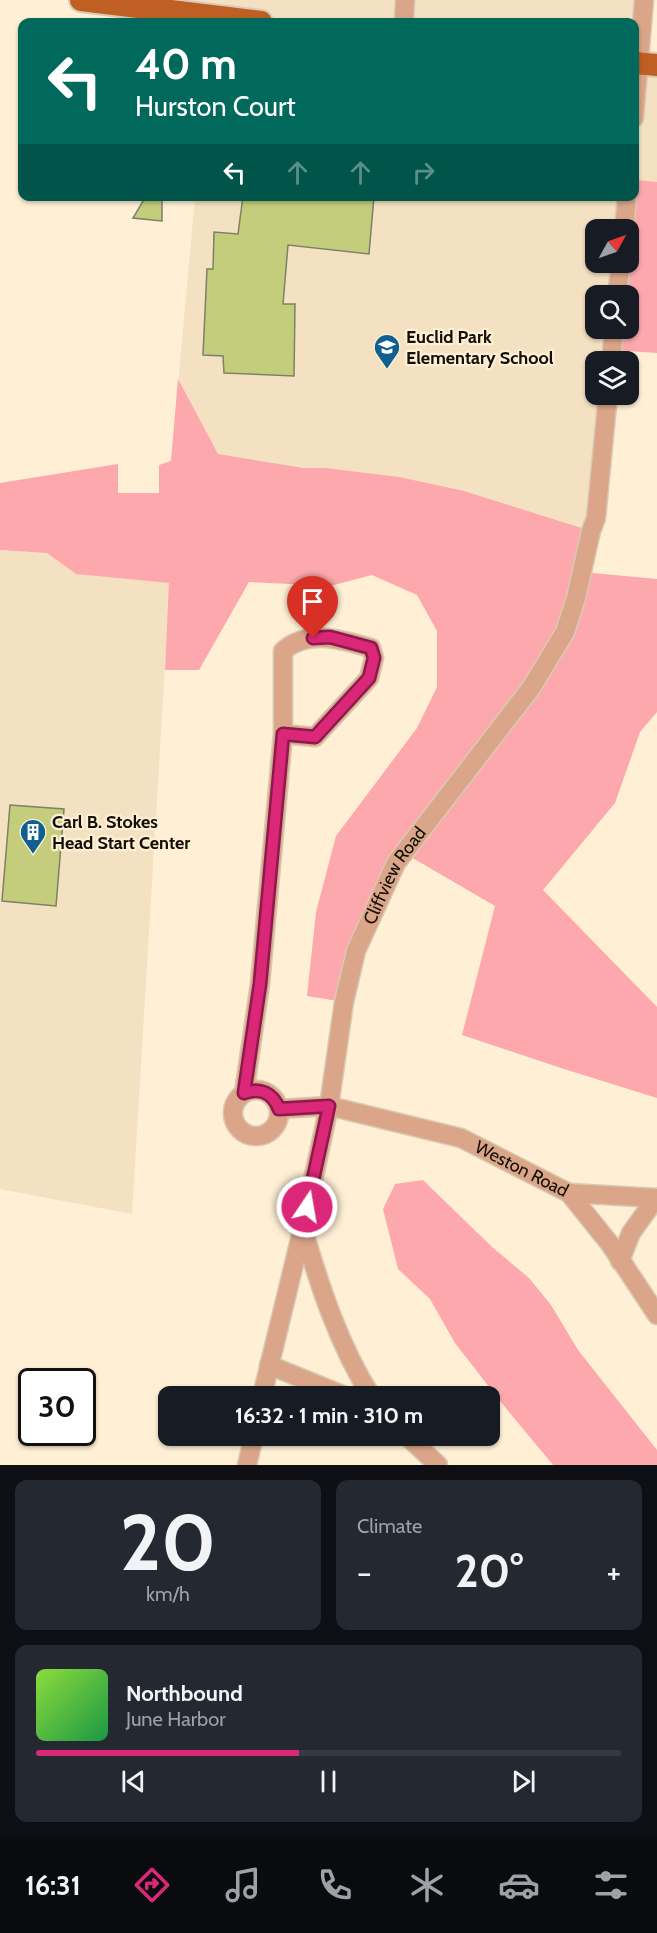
<!DOCTYPE html>
<meta charset="utf-8">
<style>
:root{--surface:#171b24;--page:#242831;--text:#f1f3f6;--muted:#9ea1a6;--line:#363941;--accent:#db2777}
body{margin:0;font-family:Cabin,sans-serif;background:var(--page);color:var(--text);height:100vh;display:flex;flex-direction:column;font-size:22px;white-space:nowrap}
*{box-sizing:border-box;margin:0}
p{font-size:20px;color:var(--muted)}
.icon{flex:none;width:33px;height:33px;fill:none;stroke:currentColor;stroke-width:2;stroke-linecap:round;stroke-linejoin:round}
.map{position:relative;height:1465px;overflow:hidden}
.details{display:flex;flex-direction:column;gap:15px;padding:15px;background:#0d0f14;flex:1}
.details>*{flex:none}
.banner{position:absolute;left:18px;top:18px;width:621px;height:183px;border-radius:12px;box-shadow:0 2px 4px #0004;background:#00695c;color:#fff;overflow:hidden}
.needle{width:39px;rotate:50deg}
.controls{position:absolute;left:585px;top:219px;display:grid;gap:12px}
.controls a{display:grid;place-items:center;width:54px;height:54px;border-radius:12px;background:var(--surface);box-shadow:0 2px 4px #0004;font-size:30px}
.speed{position:absolute;left:18px;top:1368px;display:flex;gap:12px;font-size:30px;font-weight:700;text-align:center}
.speed>*{display:grid;place-content:center;width:78px;height:78px;border-radius:50%;background:var(--surface);box-shadow:0 2px 4px #0004;line-height:1}
.speed .limit{border:3px solid #111;border-radius:9px;background:#fff;color:#111}
.pin{position:absolute;display:grid;place-items:center;width:51px;height:51px;color:#fff;margin:-62px -26px;border-radius:50% 50% 50% 0;rotate:-45deg;box-shadow:0 0 6px #0007}
.pin .icon{rotate:45deg}
.me{position:absolute;width:66px;margin:-33px;rotate:12deg;stroke-linejoin:round;filter:drop-shadow(0 0 4px #0008)}
.turn{display:flex;align-items:center;gap:21px;height:126px;padding:0 18px;font-size:27px}
.turn .icon{width:78px;height:78px;stroke-width:2.5}
.turn b{display:block;font-size:42px;line-height:51px}
.lanes{display:flex;align-items:center;height:57px;padding:0 18px;background:#0003;justify-content:center;gap:30px;direction:ltr}
.lanes .off{opacity:.35}
.big{font-size:45px;font-weight:700;line-height:1.1}
.details .card{flex:1;display:flex;flex-direction:column;justify-content:center;gap:9px;min-width:0;padding:0 21px;border-radius:12px;background:var(--page)}
.details .dial{align-items:center;gap:0}
.dial b{font-size:78px;line-height:1}
.song{display:flex;align-items:center;gap:18px}
.cover{width:72px;height:72px;border-radius:9px;background:linear-gradient(135deg,hsl(90 70% 55%),hsl(140 70% 35%))}
.played{height:6px;border-radius:3px;background:linear-gradient(90deg,var(--accent) 45%,var(--line) 45%)}
.keys{display:flex;justify-content:space-around;direction:ltr}
.heat{display:flex;justify-content:space-between;align-items:center;font-size:33px;direction:ltr}
.details .tiles{flex:1;display:grid;gap:15px;grid-template-columns:1fr 1fr}
.card:last-child{grid-column:span 2}
.trip{position:absolute;left:158px;top:1386px;width:342px;height:60px;border-radius:12px;background:var(--surface);box-shadow:0 2px 4px #0004;font-weight:700;line-height:60px;text-align:center}
.tabs{display:flex;height:96px;justify-content:space-around;align-items:center;background:#090b0e;color:var(--muted)}
.tabs .icon{width:42px;height:42px}
.tabs .current{color:var(--accent)}
.tabs b{font-size:27px;color:var(--text)}
.map>svg:first-child{display:block}
.built{fill:#f4e1c1}
.green{fill:#fda8ac}
.building{fill:#c4cd7b;stroke:#7e8168;stroke-width:1.5}
.lines{fill:none;stroke-linecap:round;stroke-linejoin:round}
.minor-casing{stroke:#d8cbb4;stroke-width:21}
.major-casing{stroke:#d8cbb4;stroke-width:26}
.minor{stroke:#daa588;stroke-width:18}
.major{stroke:#bf5f23;stroke-width:22}
.route-casing{stroke:#8e194d;stroke-width:15}
.route{stroke:#db2777;stroke-width:10}
.labels{text-anchor:middle;stroke-width:4.5;stroke-linejoin:round;paint-order:stroke}
.poi-label{font-size:18px;font-weight:bold;fill:#130e06;stroke:#feefd5;text-anchor:start}
.street-label{font-size:18px;fill:#130e06;stroke:#feefd5}
</style>
<div class="map">
<svg width="657" height="1465" viewBox="0 0 657 1465">
<rect width="100%" height="100%" fill="#feefd5"/>
<path class="built" d="M81,0H644L640,63L657,65V182L635,180L634,22H210Z
M195,197H627L624,229L596,230V262L621,263L617,295L596,296V328L614,329L611,361L596,362V394L608,395L591,531L167,506Z
M0,550L47,553L76,574L170,583L132,1214L0,1189Z"/>
<path class="green" d="M635,180L657,182V353L612,350L614,329L628,328V296L617,295L628,262V230L634,196Z
M178,379L218,454L303,468H325L399,477L464,491L591,531L582,572L657,579V712L640,732L615,803L543,890L657,1007V1098L561,1068L462,1035L495,906L404,853L344,1002L307,996L316,912L336,836L417,728L437,687V631L417,595L372,575L330,586L249,582L199,670H165L169,583L76,574L47,553L0,550V483L118,464V493H159V465L171,461Z
M423,1180L492,1247L529,1278L551,1305L578,1350L657,1450V1465H553L500,1401L455,1343L430,1299L398,1269L383,1209L395,1184Z"/>
<path class="building" d="M146,196H162V221L133,218Z
M243,196H374L369,254L288,245L283,304H295L294,376L224,373L223,356L203,355L207,269H213L214,232L238,234Z
M10,805L64,809L56,906L2,901Z"/>
<g class="lines">
<g class="minor-casing">
<g id="minor">
<path d="M404,22L405,0"/>
<path d="M634,118L644,0"/>
<path d="M624,230L627,196"/>
<path d="M617,296L621,262"/>
<path d="M611,362L614,328"/>
<circle cx="256" cy="1113" r="23"/>
<path d="M244,1093L260,984L283,734V651C308,628 343,640 371,648L374,658L369,678L315,737L283,734"/>
<path id="s1" d="M279,1109L329,1106L461,1138L569,1193L610,1244L657,1315"/>
<path d="M569,1193L657,1198"/>
<path d="M303,1229C320,1287 339,1345 371,1396"/>
<path d="M620,1261L631,1233L656,1198"/>
<path d="M269,1365L345,1396"/>
<path id="s2" d="M262,1396L303,1227L329,1106L344,1002L356,951L396,863L531,688L565,632L576,598L591,531L596,518L608,394"/>
<path d="M407,1436L438,1465"/>
<path d="M247,1465L254,1436"/>
</g>
</g>
<g class="major-casing">
<path id="major" d="M81,0L261,22
M634,63L657,65"/>
</g>
<use href="#minor" class="minor"/>
<use href="#major" class="major"/>
</g>
<g class="lines">
<g class="route-casing">
<path id="route" d="M307,1207L329,1106L279,1109C273,1093 260,1087 244,1093L260,984L283,734L315,737L369,678L374,658L371,648L330,637L313,638"/>
</g>
<use href="#route" class="route"/>
</g>
<defs>
<g id="school-pin" transform="scale(1.35)"><path d="M0 17L-7.5 6A9.5 9.5 0 1 1 7.5 6Z" fill="#105f91" stroke="#feefd5"/><path d="M0-5L7-2L0 1L-7-2ZM-4 1L0 2.5L4 1V4Q0 6-4 4Z" fill="#fff"/></g>
<g id="building-pin" transform="scale(1.35)"><path d="M0 17L-7.5 6A9.5 9.5 0 1 1 7.5 6Z" fill="#105f91" stroke="#feefd5"/><path d="M-4-6H4V6H1V3H-1V6H-4ZM-2.5-4.3h1.7v1.8h-1.7ZM.8-4.3h1.7v1.8H.8ZM-2.5-1h1.7V.8h-1.7ZM.8-1h1.7V.8H.8Z" fill="#fff"/></g>
</defs>
<g fill-rule="evenodd">
<use href="#school-pin" x="387" y="347"/>
<use href="#building-pin" x="33" y="832"/>
</g>
<g class="labels">
<g class="poi-label">
<text x="406" y="343">Euclid Park<tspan x="406" dy="21">Elementary School</tspan></text>
<text x="52" y="828">Carl B. Stokes<tspan x="52" dy="21">Head Start Center</tspan></text>
</g>
<g class="street-label">
<text dy="6" stroke="none"><textPath href="#s2" startOffset="540">Cliffview Road</textPath></text>
<text dy="6" stroke="none"><textPath href="#s1" startOffset="254">Weston Road</textPath></text>
</g>
</g>
</svg>
<div class="controls">
<a><svg class="needle" viewBox="-14 -14 28 28"><path d="M0-13l5 13h-10z" fill="#e53935"/><path d="M0 13l5-13h-10z" fill="#9ea1a6"/></svg></a>
<a><svg class="icon" aria-label="search" viewBox="0 0 24 24"><circle cx="10" cy="10" r="6"/><path d="M15 15l6 6"/></svg></a>
<a><svg class="icon" aria-label="layers" viewBox="0 0 24 24"><path d="M12 4l9 5-9 5-9-5zM3 14l9 5 9-5"/></svg></a>
</div>
<div class="speed"><div class="limit">30</div></div>
<div class="pin" style="left:313px;top:638px;background:#d93025"><svg class="icon" aria-label="arrive" viewBox="0 0 24 24"><path d="M6 21V4h12l-3 4 3 4H6"/></svg></div>
<svg class="me" style="left:307px;top:1207px" viewBox="-20 -20 40 40"><circle r="17" fill="#db2777" stroke="#fff" stroke-width="3"/><path d="M0-11L8 9 0 5-8 9z" fill="#fff"/></svg>
<div class="trip">16:32 · 1 min · 310 m</div>
<div class="banner">
<div class="turn"><svg class="icon" aria-label="left" viewBox="0 0 24 24"><path d="M17 20v-9H6M10 6l-5 5 5 5"/></svg><div><b>40 m</b>Hurston Court</div></div>
<div class="lanes"><svg class="icon" aria-label="left" viewBox="0 0 24 24"><path d="M17 20v-9H6M10 6l-5 5 5 5"/></svg><svg class="icon off" aria-label="ahead" viewBox="0 0 24 24"><path d="M12 20V5M6 11l6-6 6 6"/></svg><svg class="icon off" aria-label="ahead" viewBox="0 0 24 24"><path d="M12 20V5M6 11l6-6 6 6"/></svg><svg class="icon off" aria-label="right" viewBox="0 0 24 24"><path d="M7 20v-9h11M14 6l5 5-5 5"/></svg></div>
</div>
</div>
<section class="details">
<div class="tiles">
<div class="card dial"><b>20</b><p>km/h</p></div>
<div class="card"><p>Climate</p>
<div class="heat"><a>−</a><b class="big">20°</b><a>+</a></div>
</div>
<div class="card">
<div class="song"><i class="cover"></i><div><b>Northbound</b><p>June Harbor</p></div></div>
<div class="played"></div>
<div class="keys"><svg class="icon" aria-label="previous" viewBox="0 0 24 24"><path d="M18 5L8 12l10 7zM5 5v14"/></svg><svg class="icon" aria-label="pause" viewBox="0 0 24 24"><path d="M8 5v14M16 5v14"/></svg><svg class="icon" aria-label="next" viewBox="0 0 24 24"><path d="M6 5l10 7-10 7zM19 5v14"/></svg></div>
</div>
</div>
</section>
<nav class="tabs">
<b>16:31</b>
<svg class="icon current" aria-label="directions" viewBox="0 0 24 24"><path d="M12 3l9 9-9 9-9-9zM9 14v-3h6M13 9l2 2-2 2"/></svg>
<svg class="icon" aria-label="music" viewBox="0 0 24 24"><path d="M9 18V5l10-2v13"/><circle cx="6" cy="18" r="3"/><circle cx="16" cy="16" r="3"/></svg>
<svg class="icon" aria-label="phone" viewBox="0 0 24 24"><path d="M5 4h4l2 5-3 2q2 4 5 5l2-3 5 2v4C11 20 4 13 5 4z"/></svg>
<svg class="icon" aria-label="climate" viewBox="0 0 24 24"><path d="M12 3v18M4 7l16 10M4 17L20 7"/></svg>
<svg class="icon" aria-label="car" viewBox="0 0 24 24"><path d="M5 17H2v-5l4-1 3-4h7l3 4 3 1v5h-3M9 17h6M6 11h13"/><circle cx="7" cy="17" r="2"/><circle cx="17" cy="17" r="2"/></svg>
<svg class="icon" aria-label="filters" viewBox="0 0 24 24"><path d="M4 7h16M4 17h16"/><circle cx="9" cy="7" r="2"/><circle cx="15" cy="17" r="2"/></svg>
</nav>
